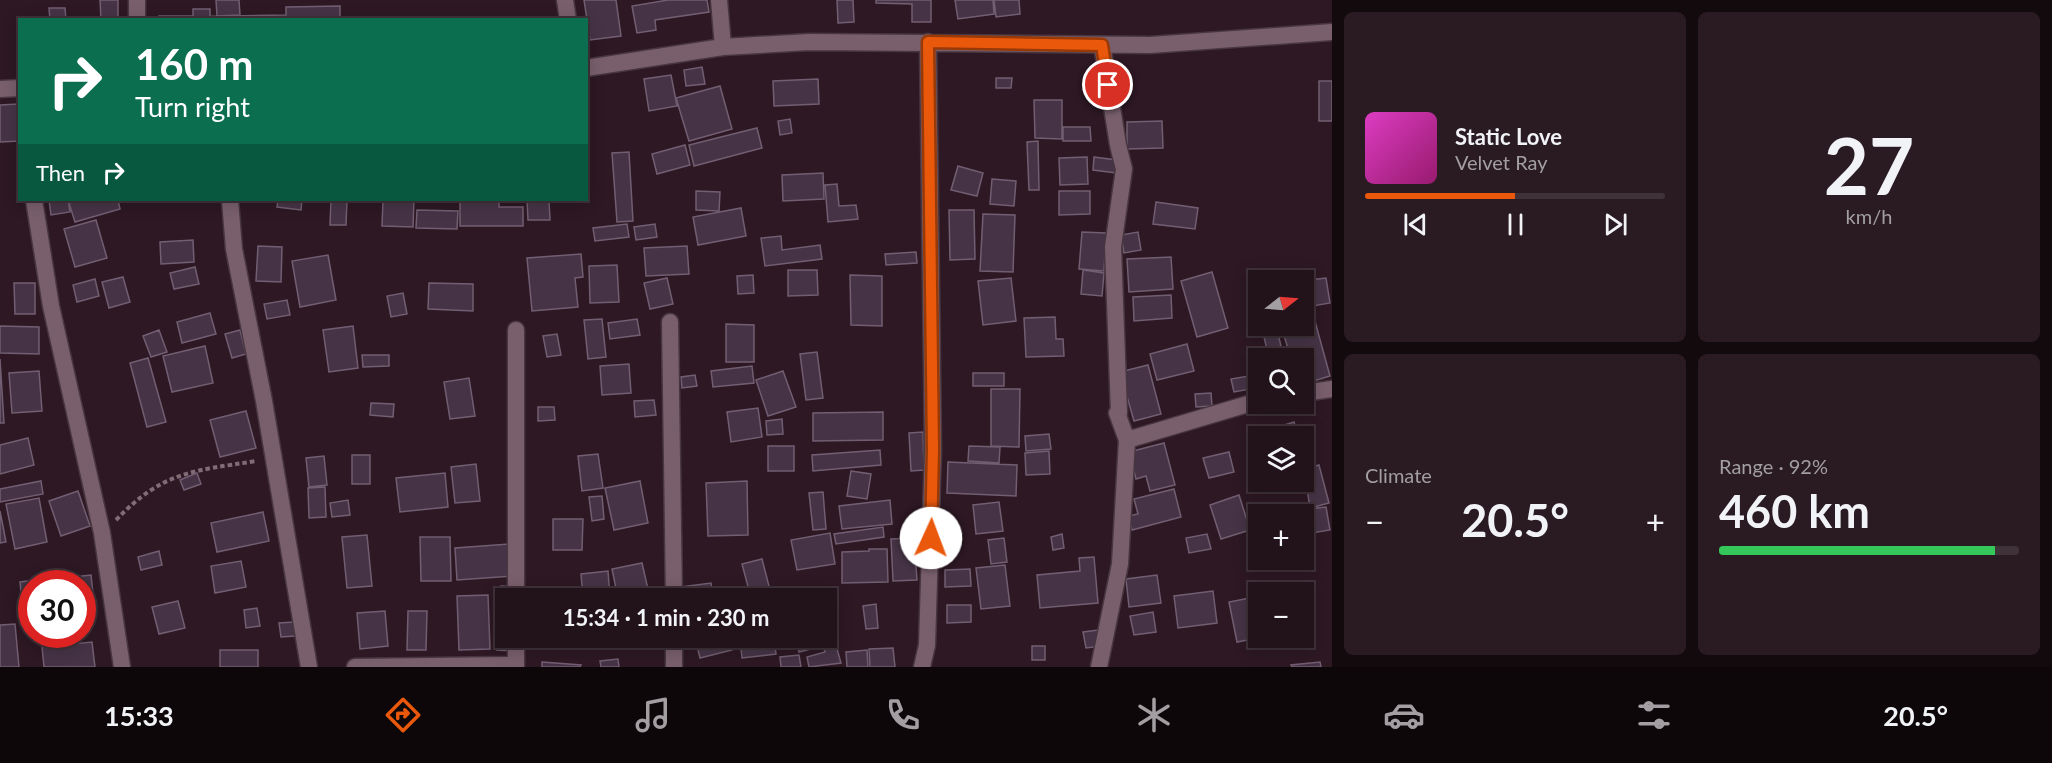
<!DOCTYPE html>
<meta charset="utf-8">
<style>
:root{--surface:#22121a;--page:#2a1b23;--text:#f1f3f6;--muted:#a29ea2;--line:#3f3239;--accent:#ea580c}
body{margin:0;font-family:Lato,sans-serif;background:var(--page);color:var(--text);height:100vh;display:flex;flex-direction:column;font-size:22px;white-space:nowrap}
*{box-sizing:border-box;margin:0}
p{font-size:20px;color:var(--muted)}
.icon{flex:none;width:33px;height:33px;fill:none;stroke:currentColor;stroke-width:2;stroke-linecap:round;stroke-linejoin:round}
.map{position:relative;flex:1;overflow:hidden}
.panel{display:flex;flex-direction:column;gap:12px;padding:12px;background:#130a0e;width:720px}
.panel>*{flex:none}
.hud{position:absolute;left:18px;top:18px;width:570px;height:183px;border-radius:0px;box-shadow:0 3px 15px #0003,0 0 0 2px var(--line);background:#0b6e4f;color:#fff;overflow:hidden}
.needle{width:39px;rotate:73deg}
.fabs{position:absolute;left:1248px;top:270px;display:grid;gap:12px}
.fabs a{display:grid;place-items:center;width:66px;height:66px;border-radius:0px;background:var(--surface);box-shadow:0 3px 15px #0003,0 0 0 2px var(--line);font-size:30px}
.speed{position:absolute;left:18px;top:570px;display:flex;gap:12px;font-size:30px;font-weight:700;text-align:center}
.speed>*{display:grid;place-content:center;width:78px;height:78px;border-radius:50%;background:var(--surface);box-shadow:0 3px 15px #0003,0 0 0 2px var(--line);line-height:1}
.speed .limit{border:9px solid #d22;background:#fff;color:#111}
.pin{position:absolute;display:grid;place-items:center;width:51px;height:51px;color:#fff;margin:-26px;border:3px solid #fff;border-radius:50%;box-shadow:0 2px 6px #0007}
.me{position:absolute;width:66px;margin:-33px;rotate:2deg;stroke-linejoin:round;filter:drop-shadow(0 0 4px #0008)}
.turn{display:flex;align-items:center;gap:21px;height:126px;padding:0 18px;font-size:27px}
.turn .icon{width:78px;height:78px;stroke-width:2.5}
.turn b{display:block;font-size:42px;line-height:51px}
.then{display:flex;align-items:center;height:57px;padding:0 18px;background:#0003;gap:12px;font-size:22px}
.big{font-size:45px;font-weight:700;line-height:1.1}
.panel .widget{flex:1;display:flex;flex-direction:column;justify-content:center;gap:9px;min-width:0;padding:0 21px;border-radius:9px;background:var(--page)}
.panel .dial{align-items:center;gap:0}
.dial b{font-size:78px;line-height:1}
.song{display:flex;align-items:center;gap:18px}
.cover{width:72px;height:72px;border-radius:9px;background:linear-gradient(135deg,hsl(310 70% 55%),hsl(320 70% 35%))}
.played{height:6px;border-radius:3px;background:linear-gradient(90deg,var(--accent) 50%,var(--line) 50%)}
.keys{display:flex;justify-content:space-around;direction:ltr}
.heat{display:flex;justify-content:space-between;align-items:center;font-size:33px;direction:ltr}
.charge{height:9px;border-radius:4px;background:linear-gradient(90deg,#34c759 92%,var(--line) 0)}
.panel .tiles{flex:1;display:grid;gap:12px;grid-template-columns:repeat(2,1fr)}
.trip{position:absolute;left:495px;top:588px;width:342px;height:60px;border-radius:0px;background:var(--surface);box-shadow:0 3px 15px #0003,0 0 0 2px var(--line);font-weight:700;line-height:60px;text-align:center}
.dock{display:flex;height:96px;justify-content:space-around;align-items:center;background:#0e070a;color:var(--muted)}
.dock .icon{width:42px;height:42px}
.dock .selected{color:var(--accent)}
.dock b{font-size:27px;color:var(--text)}
main{display:flex;flex:1;min-height:0}
.map>svg:first-child{display:block}
.building{fill:#463446;stroke:#715e72;stroke-width:1.5}
.lines{fill:none;stroke-linecap:round;stroke-linejoin:round}
.minor-casing{stroke:#47363f;stroke-width:19}
.path{stroke:#7f6c75;stroke-width:4;stroke-dasharray:4.5 3;stroke-linecap:butt}
.minor{stroke:#795f6c;stroke-width:16}
.route-casing{stroke:#983908;stroke-width:15}
.route{stroke:#ea580c;stroke-width:10}
</style>
<main>
<div class="map">
<svg width="1332" height="667" viewBox="0 0 1332 667">
<rect width="100%" height="100%" fill="#2d1823"/>
<path class="building" d="M100,0H118V20H101Z
M216,0H239L240,15L217,16Z
M584,0H616L621,36L590,40Z
M668,0H707L709,12L655,20L656,30L637,33L632,6Z
M837,0H853L854,22L838,23Z
M876,0H931V22H912V4L876,3Z
M955,0H993L994,14L958,19Z
M994,0H1019L1020,14L996,17Z
M340,6V20H233V16L286,15V7Z
M49,8H65L66,20H50Z
M193,9H210V16L230,17V20H159V16H193Z
M702,67L705,84L686,86L684,70Z
M671,75L677,106L649,111L644,79Z
M996,78H1012L1011,88H996Z
M818,79L819,104L774,106L773,81Z
M1319,81H1332V121H1319Z
M720,86L732,129L689,141L676,98Z
M1034,100H1062V139L1035,138Z
M18,104L20,141L0,142V105Z
M790,119L792,133L780,135L778,121Z
M1162,121L1163,148L1127,149V122Z
M1063,127H1090L1091,141H1063Z
M757,128L762,148L694,166L689,145Z
M1038,141L1039,190H1029L1027,142Z
M685,145L690,165L657,174L652,154Z
M629,152L633,221L617,222L612,153Z
M1087,157L1088,184L1060,185L1059,158Z
M1094,157L1117,160L1116,173L1093,170Z
M958,166L983,173L977,196L951,190Z
M823,173L824,199L783,201L782,175Z
M992,179L1016,181L1014,206L990,204Z
M837,184L839,206L856,205L858,219L828,222L825,185Z
M696,191L720,192L719,211L696,210Z
M1059,191H1090V214L1059,215Z
M49,200H68L70,212L51,215Z
M80,200H118L120,209L75,222L69,203Z
M278,200H302L301,210L277,207Z
M331,200H347L346,225H330Z
M383,200H414L413,227L382,226Z
M460,200H499V207H523V226H460Z
M527,200H549L550,220H528Z
M1156,202L1198,208L1195,229L1153,224Z
M741,208L746,236L698,245L693,217Z
M417,210L458,211L457,229L416,228Z
M949,210H974L975,259L950,260Z
M983,214L1015,215L1013,272L980,271Z
M96,220L107,258L75,267L64,229Z
M627,224L629,237L595,241L593,228Z
M655,224L657,237L636,240L634,227Z
M1082,232L1106,233L1104,271L1079,269Z
M1138,232L1141,250L1124,253L1121,235Z
M781,236L782,250L820,245L822,259L765,266L761,238Z
M193,240L194,262L161,264L160,242Z
M258,246L282,247L281,282L256,281Z
M687,246L689,274L646,276L644,248Z
M916,252L917,263L886,265L885,254Z
M581,254L583,277L575,278L578,307L532,311L527,258Z
M328,255L336,300L300,307L292,261Z
M1171,257L1173,289L1129,292L1127,259Z
M617,265L619,302L590,303L589,266Z
M195,267L199,284L174,289L170,273Z
M788,270H817L818,295L788,296Z
M1083,270L1104,273L1102,296L1081,294Z
M1212,272L1228,328L1197,337L1181,281Z
M753,275L754,293L738,294L737,276Z
M850,275L882,276V326L851,325Z
M123,277L130,302L109,308L102,282Z
M667,278L673,304L650,309L644,283Z
M1011,278L1016,321L983,325L978,281Z
M1326,278L1330,303L1313,306L1309,280Z
M95,279L99,296L77,302L73,285Z
M14,283H35V314H15Z
M429,283L473,284V311L428,309Z
M403,293L407,314L391,317L387,296Z
M1171,295L1172,318L1134,321L1133,297Z
M287,300L290,315L267,319L264,304Z
M210,313L216,334L182,343L177,322Z
M1313,314L1330,376L1304,384V358H1291L1281,326H1304V317Z
M1055,317L1056,339H1063L1064,356L1026,357L1024,318Z
M602,319L606,357L588,359L584,320Z
M637,319L640,335L610,339L608,323Z
M726,324L754,325V362H726Z
M0,326L39,327V354L0,353Z
M353,326L358,368L329,372L323,330Z
M1276,326L1281,346L1267,350L1262,328Z
M159,330L167,352L151,357L143,336Z
M240,330L246,354L232,358L225,334Z
M557,334L561,355L547,357L543,336Z
M1187,344L1194,371L1157,380L1150,354Z
M205,346L213,383L172,392L163,356Z
M817,352L823,398L806,400L800,354Z
M362,355H389V366L363,367Z
M148,358L166,422L147,427L130,363Z
M0,359L4,423H0Z
M629,364L631,393L602,395L600,366Z
M1148,365L1161,414L1134,421L1120,372Z
M752,366L754,383L713,387L711,371Z
M39,371L42,411L12,413L9,373Z
M783,371L796,407L768,416L756,380Z
M973,373H1004V386H973Z
M695,375L697,386L682,388L681,377Z
M1254,375L1256,388L1234,392L1231,379Z
M469,378L475,416L450,419L444,382Z
M991,389H1020L1019,447L991,446Z
M1211,393L1212,406L1196,407L1195,394Z
M654,400L656,415L635,417L634,401Z
M371,403L394,404L393,417L370,415Z
M538,407H554L555,420L538,421Z
M758,408L762,437L731,442L727,412Z
M246,411L256,448L220,457L210,420Z
M883,412V440L813,441V413Z
M782,419L783,434L767,435L766,421Z
M1294,422L1298,436H1284L1281,426Z
M923,432L924,470L911,471L909,433Z
M1049,434L1051,449L1026,451L1025,436Z
M28,438L34,465L0,474V445Z
M1164,443L1175,485L1150,491L1146,476L1136,479L1129,452Z
M768,446H794V471H768Z
M969,446L1000,447L999,463L968,461Z
M880,450L881,465L813,471L812,455Z
M1049,451L1050,474L1026,475L1025,453Z
M1229,452L1234,472L1209,478L1203,458Z
M598,454L603,488L582,491L578,456Z
M352,455H370V484H352Z
M324,456L327,485L309,487L306,458Z
M948,462L1017,465L1016,496L947,493Z
M476,464L480,501L455,503L451,467Z
M1319,465L1329,503L1310,508L1304,469Z
M851,471L871,474L867,499L847,496Z
M197,473L201,484L184,490L180,480Z
M445,473L448,507L400,512L396,478Z
M41,481L43,494L0,502V489Z
M640,481L648,523L614,530L605,488Z
M747,481L748,535L708,536L706,483Z
M325,487L326,517L309,518L308,488Z
M1174,489L1181,517L1132,530L1128,516L1138,514L1134,499Z
M78,491L90,526L61,536L49,501Z
M823,492L826,529L813,530L809,493Z
M1239,495L1250,530L1221,539L1210,505Z
M602,496L604,519L592,521L589,497Z
M39,498L47,542L15,549L6,504Z
M348,500L350,515L332,517L330,503Z
M890,500L892,524L842,529L839,506Z
M999,502L1003,531L976,534L973,505Z
M1326,507L1330,530L1312,533L1308,509Z
M1305,508L1306,520H1304V514H1292V509Z
M0,511L6,542L0,543Z
M263,512L269,541L217,552L211,523Z
M553,519H583L582,550H553Z
M883,527L884,537L836,544L834,534Z
M830,533L835,564L797,570L791,540Z
M1062,534L1064,548L1053,550L1051,537Z
M1207,534L1211,549L1189,553L1186,538Z
M367,535L372,586L347,588L342,537Z
M420,537H450L451,581H421Z
M914,538L917,580L893,581L891,539Z
M1004,538L1007,562L991,564L988,540Z
M509,544L512,576L457,580L455,548Z
M869,549H887L888,582L842,583V552L869,551Z
M159,551L162,565L141,570L138,557Z
M1094,557L1098,603L1040,608L1037,575L1080,571L1079,558Z
M762,559L771,594L751,598L742,564Z
M241,561L246,587L215,593L211,566Z
M642,563L650,598H618L612,569Z
M1005,565L1010,606L981,609L976,568Z
M970,569L971,586L945,587V570Z
M608,571L610,598H583L581,574Z
M91,575L95,611L82,612V584H45V580Z
M1157,575L1161,603L1129,607L1126,579Z
M43,579V584H32V614L23,615L20,582Z
M711,583L713,598H683L681,587Z
M501,586L517,587L516,598H506V638H514L513,651L497,650Z
M666,587L668,598H656L654,589Z
M1213,591L1217,623L1178,628L1174,596Z
M488,595L490,649L459,650L457,596Z
M1250,598L1258,638L1237,642L1229,602Z
M178,601L185,628L159,634L152,607Z
M876,604L878,628L866,629L863,606Z
M947,605H971V622L947,623Z
M257,608L260,626L246,628L244,610Z
M385,611L388,646L360,649L357,613Z
M408,611H427L426,650H407Z
M1153,612L1156,632L1134,635L1130,616Z
M294,622L295,636L281,637L279,623Z
M15,624L19,667H0V625Z
M1098,630L1101,646L1086,648L1083,632Z
M623,638H638L639,641L625,645Z
M695,638H729L732,650L700,658Z
M740,638H774L776,654L742,658Z
M796,638H813L815,648L799,652Z
M834,638L841,663L809,667L807,657L825,652L822,641Z
M92,642L95,667H44L42,647Z
M1032,646H1045V660H1032Z
M893,648L895,667H870L869,649Z
M220,650H258V667H220Z
M867,650L868,667H847L846,652Z
M799,655L801,667H781L780,657Z
M618,659L619,667H601L600,661Z
M542,662L581,665L580,667H542Z
M1320,662L1321,667H1292L1291,665Z"/>
<g class="lines">
<g class="minor-casing">
<path id="minor" d="M137,0V20
M565,0L568,20
M719,0L723,47
M1102,45L1118,145L1124,169L1113,247L1119,413
M586,68L723,47L809,42L1150,45L1332,32
M0,89L20,88
M34,200L51,306L102,533L122,667
M230,200L234,249L264,401L309,667
M670,322L674,598
M516,330V598
M1304,393L1332,389
M1127,440L1258,401
M516,638V667
M355,667L508,665L513,667
M674,667V638
M922,667L927,645L933,450L928,42
M1099,667L1120,564L1127,440L1117,413"/>
</g>
<path class="path" d="M116,520C163,471 193,471 256,461"/>
<use href="#minor" class="minor"/>
</g>
<g class="lines">
<g class="route-casing">
<path id="route" d="M931,538L933,450L928,42L1102,45L1108,85"/>
</g>
<use href="#route" class="route"/>
</g>
</svg>
<div class="fabs">
<a><svg class="needle" viewBox="-14 -14 28 28"><path d="M0-13l5 13h-10z" fill="#e53935"/><path d="M0 13l5-13h-10z" fill="#a29ea2"/></svg></a>
<a><svg class="icon" aria-label="search" viewBox="0 0 24 24"><circle cx="10" cy="10" r="6"/><path d="M15 15l6 6"/></svg></a>
<a><svg class="icon" aria-label="layers" viewBox="0 0 24 24"><path d="M12 4l9 5-9 5-9-5zM3 14l9 5 9-5"/></svg></a>
<a>+</a>
<a>−</a>
</div>
<div class="speed"><div class="limit">30</div></div>
<div class="pin" style="left:1108px;top:85px;background:#d93025"><svg class="icon" aria-label="arrive" viewBox="0 0 24 24"><path d="M6 21V4h12l-3 4 3 4H6"/></svg></div>
<svg class="me" style="left:931px;top:538px" viewBox="-20 -20 40 40"><circle r="19" fill="#fff"/><path d="M0-13L10 11 0 6-10 11z" fill="#ea580c"/></svg>
<div class="trip">15:34 · 1 min · 230 m</div>
<div class="hud">
<div class="turn"><svg class="icon" aria-label="right" viewBox="0 0 24 24"><path d="M7 20v-9h11M14 6l5 5-5 5"/></svg><div><b>160 m</b>Turn right</div></div>
<div class="then">Then<svg class="icon" aria-label="right" viewBox="0 0 24 24"><path d="M7 20v-9h11M14 6l5 5-5 5"/></svg></div>
</div>
</div>
<section class="panel">
<div class="tiles">
<div class="widget">
<div class="song"><i class="cover"></i><div><b>Static Love</b><p>Velvet Ray</p></div></div>
<div class="played"></div>
<div class="keys"><svg class="icon" aria-label="previous" viewBox="0 0 24 24"><path d="M18 5L8 12l10 7zM5 5v14"/></svg><svg class="icon" aria-label="pause" viewBox="0 0 24 24"><path d="M8 5v14M16 5v14"/></svg><svg class="icon" aria-label="next" viewBox="0 0 24 24"><path d="M6 5l10 7-10 7zM19 5v14"/></svg></div>
</div>
<div class="widget dial"><b>27</b><p>km/h</p></div>
<div class="widget"><p>Climate</p>
<div class="heat"><a>−</a><b class="big">20.5°</b><a>+</a></div>
</div>
<div class="widget"><p>Range · 92%</p><b class="big">460 km</b><div class="charge"></div></div>
</div>
</section>
</main>
<nav class="dock">
<b>15:33</b>
<svg class="icon selected" aria-label="directions" viewBox="0 0 24 24"><path d="M12 3l9 9-9 9-9-9zM9 14v-3h6M13 9l2 2-2 2"/></svg>
<svg class="icon" aria-label="music" viewBox="0 0 24 24"><path d="M9 18V5l10-2v13"/><circle cx="6" cy="18" r="3"/><circle cx="16" cy="16" r="3"/></svg>
<svg class="icon" aria-label="phone" viewBox="0 0 24 24"><path d="M5 4h4l2 5-3 2q2 4 5 5l2-3 5 2v4C11 20 4 13 5 4z"/></svg>
<svg class="icon" aria-label="climate" viewBox="0 0 24 24"><path d="M12 3v18M4 7l16 10M4 17L20 7"/></svg>
<svg class="icon" aria-label="car" viewBox="0 0 24 24"><path d="M5 17H2v-5l4-1 3-4h7l3 4 3 1v5h-3M9 17h6M6 11h13"/><circle cx="7" cy="17" r="2"/><circle cx="17" cy="17" r="2"/></svg>
<svg class="icon" aria-label="filters" viewBox="0 0 24 24"><path d="M4 7h16M4 17h16"/><circle cx="9" cy="7" r="2"/><circle cx="15" cy="17" r="2"/></svg>
<b>20.5°</b>
</nav>
